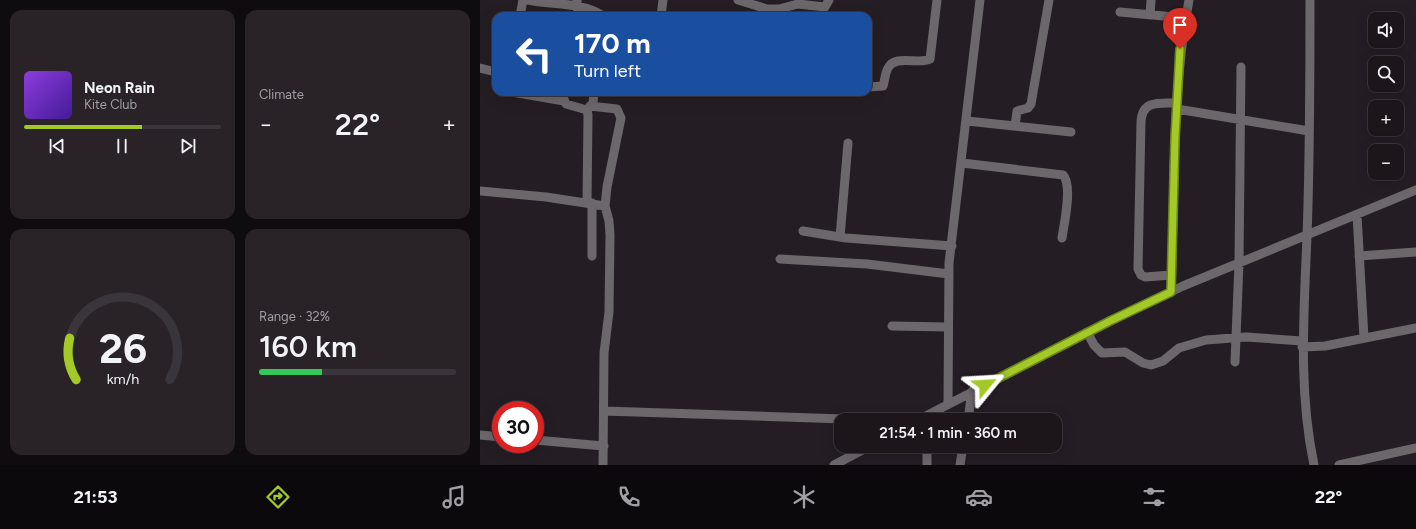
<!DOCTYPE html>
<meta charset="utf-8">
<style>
:root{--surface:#1c161b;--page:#292328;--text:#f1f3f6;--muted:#a09fa3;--line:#3a353a;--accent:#a3c926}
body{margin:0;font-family:Figtree,sans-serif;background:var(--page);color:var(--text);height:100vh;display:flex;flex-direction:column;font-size:15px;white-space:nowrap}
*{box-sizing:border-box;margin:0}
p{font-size:13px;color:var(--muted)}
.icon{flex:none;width:22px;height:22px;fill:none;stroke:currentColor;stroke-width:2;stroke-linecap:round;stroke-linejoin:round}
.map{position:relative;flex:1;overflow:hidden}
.panel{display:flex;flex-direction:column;gap:10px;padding:10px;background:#0f0c0f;width:480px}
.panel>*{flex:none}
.top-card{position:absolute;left:12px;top:12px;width:380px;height:84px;border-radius:12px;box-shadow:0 4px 16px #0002,0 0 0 1px var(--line);background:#1a4fa0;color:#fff;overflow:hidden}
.fabs{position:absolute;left:888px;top:12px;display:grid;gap:8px}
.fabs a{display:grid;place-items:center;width:36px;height:36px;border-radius:8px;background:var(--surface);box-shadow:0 4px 16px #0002,0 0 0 1px var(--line);font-size:20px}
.speed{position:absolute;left:12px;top:401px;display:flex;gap:8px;font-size:20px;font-weight:700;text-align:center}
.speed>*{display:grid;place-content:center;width:52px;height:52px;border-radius:50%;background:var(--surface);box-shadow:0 4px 16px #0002,0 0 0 1px var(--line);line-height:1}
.speed .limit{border:6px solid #d22;background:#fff;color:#111}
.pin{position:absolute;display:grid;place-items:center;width:34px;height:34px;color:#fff;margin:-41px -17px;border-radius:50% 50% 50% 0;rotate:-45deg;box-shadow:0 0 4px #0007}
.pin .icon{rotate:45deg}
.me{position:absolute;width:44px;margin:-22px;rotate:63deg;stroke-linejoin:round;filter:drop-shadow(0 0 3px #0008)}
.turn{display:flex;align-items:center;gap:14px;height:84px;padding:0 16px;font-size:18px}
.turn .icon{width:52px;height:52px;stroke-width:2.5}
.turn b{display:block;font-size:28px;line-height:34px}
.big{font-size:30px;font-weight:600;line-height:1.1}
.panel .card{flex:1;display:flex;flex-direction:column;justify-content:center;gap:6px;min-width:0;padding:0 14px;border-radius:12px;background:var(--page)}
.panel .dial{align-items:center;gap:0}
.dial svg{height:104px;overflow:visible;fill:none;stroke:var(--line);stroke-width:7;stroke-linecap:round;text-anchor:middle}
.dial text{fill:var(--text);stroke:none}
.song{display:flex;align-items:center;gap:12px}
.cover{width:48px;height:48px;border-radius:6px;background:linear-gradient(135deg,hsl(270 70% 55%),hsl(260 70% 35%))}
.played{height:4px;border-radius:2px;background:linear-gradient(90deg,var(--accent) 60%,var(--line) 60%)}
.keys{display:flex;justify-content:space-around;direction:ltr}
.heat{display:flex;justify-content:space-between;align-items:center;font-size:22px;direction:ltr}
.charge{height:6px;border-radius:3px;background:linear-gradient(90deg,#34c759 32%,var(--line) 0)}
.panel .tiles{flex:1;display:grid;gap:10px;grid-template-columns:repeat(2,1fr)}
.trip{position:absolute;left:354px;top:413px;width:228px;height:40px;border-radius:12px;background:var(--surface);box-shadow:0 4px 16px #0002,0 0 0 1px var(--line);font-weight:600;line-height:40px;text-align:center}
.tabs{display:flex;height:64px;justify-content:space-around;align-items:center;background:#0b090b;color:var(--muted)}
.tabs .icon{width:28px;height:28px}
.tabs .on{color:var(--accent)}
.tabs b{font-size:18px;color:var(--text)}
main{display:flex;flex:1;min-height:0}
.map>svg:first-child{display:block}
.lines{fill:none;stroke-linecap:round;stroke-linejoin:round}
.minor{stroke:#6c676b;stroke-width:9}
.route-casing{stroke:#6a8319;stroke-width:10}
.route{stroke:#a3c926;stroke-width:7}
</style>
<main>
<section class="panel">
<div class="tiles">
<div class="card">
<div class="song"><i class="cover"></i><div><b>Neon Rain</b><p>Kite Club</p></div></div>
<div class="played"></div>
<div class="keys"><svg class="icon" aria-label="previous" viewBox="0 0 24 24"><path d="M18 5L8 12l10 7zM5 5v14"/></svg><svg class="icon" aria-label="pause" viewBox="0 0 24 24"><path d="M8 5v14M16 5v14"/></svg><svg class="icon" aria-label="next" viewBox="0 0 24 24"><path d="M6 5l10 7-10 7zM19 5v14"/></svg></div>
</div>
<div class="card"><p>Climate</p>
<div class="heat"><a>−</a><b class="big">22°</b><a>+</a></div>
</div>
<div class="card dial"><svg viewBox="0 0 100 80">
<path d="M14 69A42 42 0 1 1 86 69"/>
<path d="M14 69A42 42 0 0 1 9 37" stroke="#a3c926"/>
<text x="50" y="56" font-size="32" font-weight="700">26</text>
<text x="50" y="72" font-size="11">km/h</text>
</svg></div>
<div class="card"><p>Range · 32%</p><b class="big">160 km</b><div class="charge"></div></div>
</div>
</section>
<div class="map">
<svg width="936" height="465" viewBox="0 0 936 465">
<rect width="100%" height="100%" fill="#251d24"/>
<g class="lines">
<path class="minor" d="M48,0C72,5 103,2 123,16
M97,0L98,16
M258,0L287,9H299L318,4L345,7L349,0
M830,0C830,79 830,157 827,236C824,313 818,389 834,465
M640,12L705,18
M670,15L671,0
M40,16L43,0
M181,16L183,0
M0,68L16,72
M388,87L403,86C405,80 405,73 408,68C415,54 439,65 450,59L457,0
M32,92L84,101
M85,92L83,97L86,104L107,110L108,115L107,202
M110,106L137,109L141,118L127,187L125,206L129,221L130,235L129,312L124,353L123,465
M108,109L113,103L114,92
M697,109L829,131
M487,121L591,132
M535,126L537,111L548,108L551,104L569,0
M482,163L583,175C593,185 584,224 582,238
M0,191L66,197L125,206
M877,215L884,338
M323,231L366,238L472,246
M360,237L368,143
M112,256V203
M879,256L936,252
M300,259L387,264L469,274
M691,275L665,277L661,275L658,269L661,122C662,100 679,103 697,103
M691,292C695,195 691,96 709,0
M412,326L468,327
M607,332L614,345L622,353L645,352L663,363L671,365L683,361L699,348L726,340L766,337L822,341
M822,347L845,346L936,328
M755,362L759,263L761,67
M468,404L469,263L500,0
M124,411L394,420
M438,420L632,320L703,286L936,190
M488,420L492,391
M0,435L21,437
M55,440L124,446
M354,465L390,446
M447,465V446
M480,465L483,446
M859,465L936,448"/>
</g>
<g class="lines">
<g class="route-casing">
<path id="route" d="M505,385L632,320L691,292L695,138L700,49"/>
</g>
<use href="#route" class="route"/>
</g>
</svg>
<div class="fabs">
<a><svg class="icon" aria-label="sound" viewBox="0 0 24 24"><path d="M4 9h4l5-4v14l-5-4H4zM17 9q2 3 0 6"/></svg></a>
<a><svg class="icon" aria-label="search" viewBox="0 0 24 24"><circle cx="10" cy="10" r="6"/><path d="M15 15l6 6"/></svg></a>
<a>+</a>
<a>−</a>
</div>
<div class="speed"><div class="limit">30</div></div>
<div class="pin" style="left:700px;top:49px;background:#d93025"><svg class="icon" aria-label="arrive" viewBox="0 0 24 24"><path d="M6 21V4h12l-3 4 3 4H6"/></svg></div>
<svg class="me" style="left:505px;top:385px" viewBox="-20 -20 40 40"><path d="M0-17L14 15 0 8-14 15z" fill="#a3c926" stroke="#fff" stroke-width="4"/></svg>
<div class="trip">21:54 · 1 min · 360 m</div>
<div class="top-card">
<div class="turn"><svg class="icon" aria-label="left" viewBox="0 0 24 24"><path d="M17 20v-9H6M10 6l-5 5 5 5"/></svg><div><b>170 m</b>Turn left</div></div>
</div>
</div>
</main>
<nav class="tabs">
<b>21:53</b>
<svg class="icon on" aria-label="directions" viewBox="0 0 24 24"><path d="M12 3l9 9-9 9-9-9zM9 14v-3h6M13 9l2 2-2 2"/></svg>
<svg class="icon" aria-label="music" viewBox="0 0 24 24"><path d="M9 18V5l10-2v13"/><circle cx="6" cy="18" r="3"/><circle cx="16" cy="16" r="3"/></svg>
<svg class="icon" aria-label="phone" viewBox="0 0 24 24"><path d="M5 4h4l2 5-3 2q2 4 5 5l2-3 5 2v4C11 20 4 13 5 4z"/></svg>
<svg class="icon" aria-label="climate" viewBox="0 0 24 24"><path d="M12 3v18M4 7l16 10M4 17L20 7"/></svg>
<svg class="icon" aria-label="car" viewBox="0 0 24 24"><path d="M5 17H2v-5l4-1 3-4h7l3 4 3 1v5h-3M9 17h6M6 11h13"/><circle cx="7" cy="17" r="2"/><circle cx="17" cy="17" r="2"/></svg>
<svg class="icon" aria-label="filters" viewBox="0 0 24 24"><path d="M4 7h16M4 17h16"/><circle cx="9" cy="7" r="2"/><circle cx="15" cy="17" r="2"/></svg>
<b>22°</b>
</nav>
